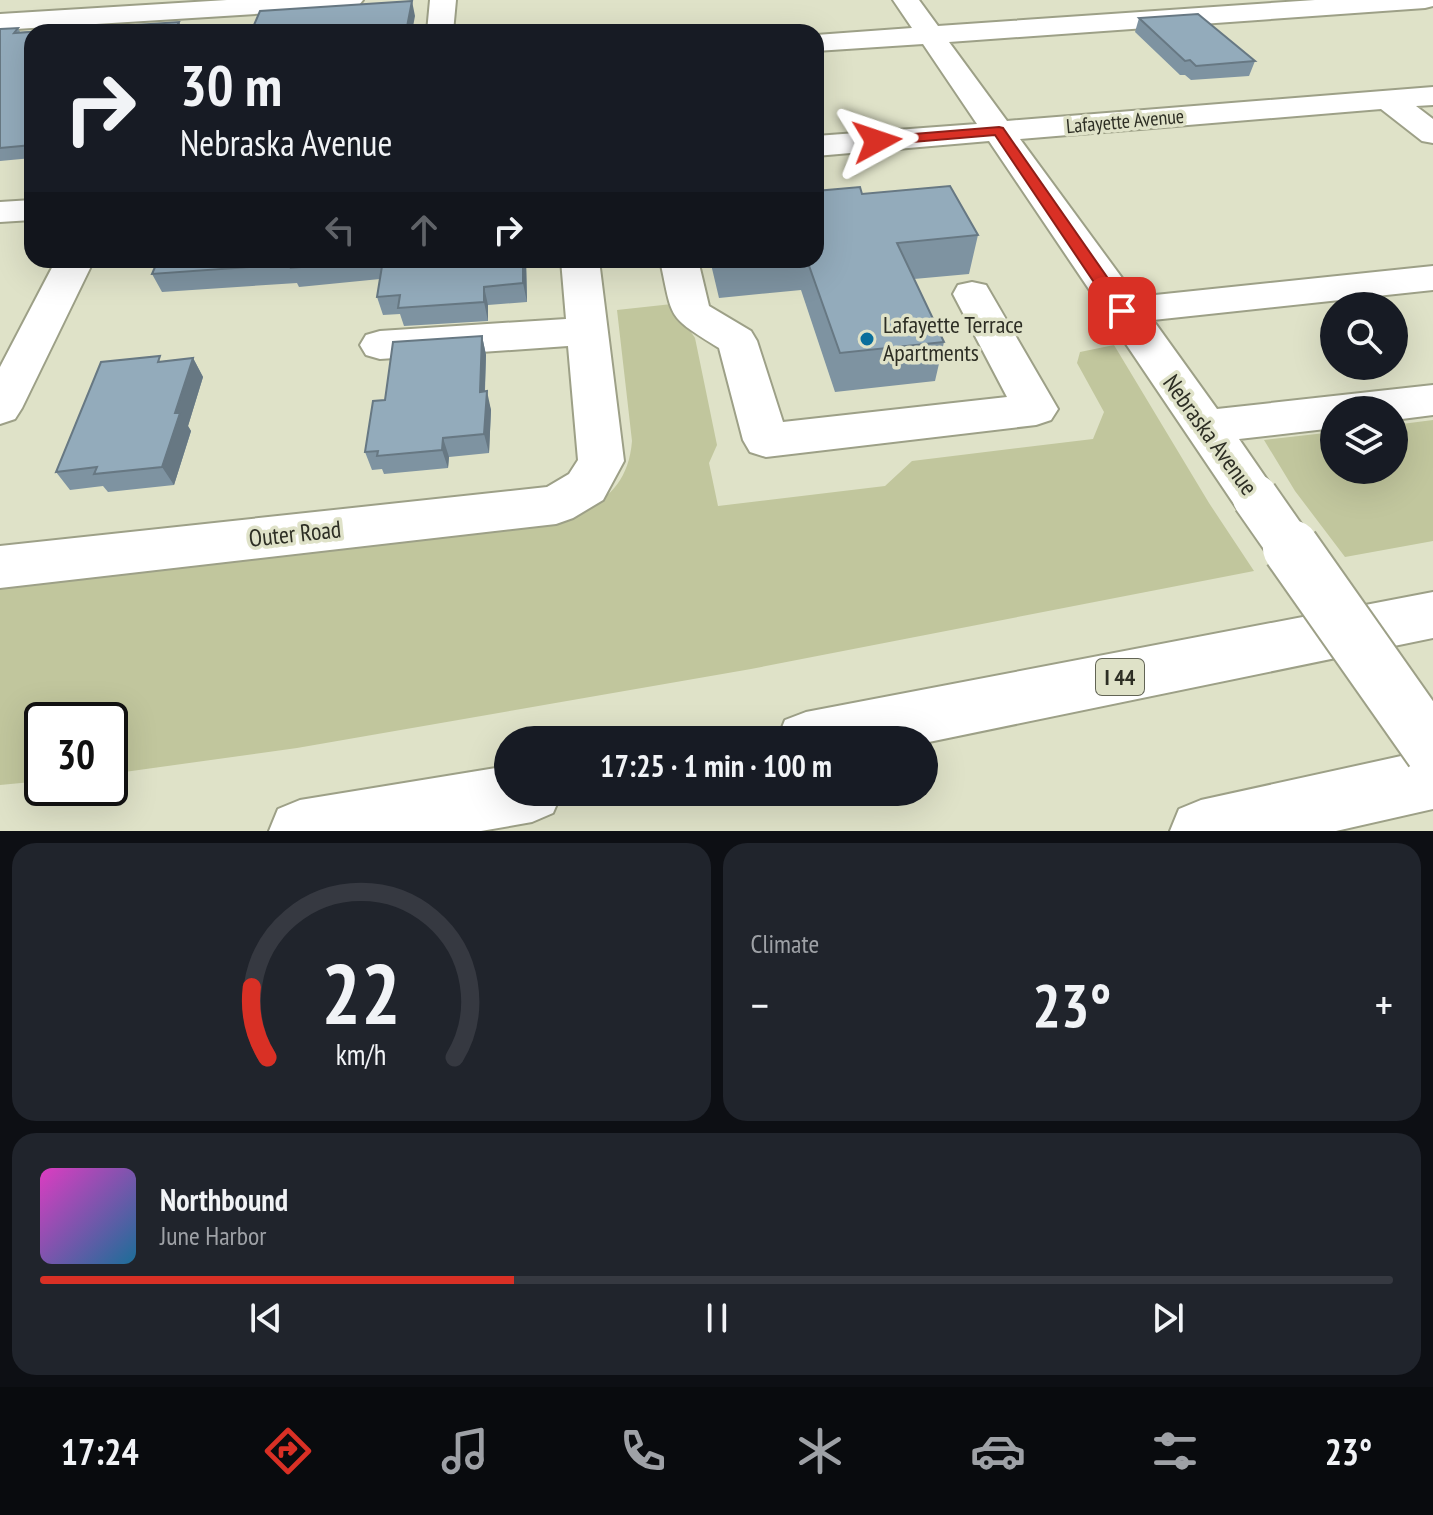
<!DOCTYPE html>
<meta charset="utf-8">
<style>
:root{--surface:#171b24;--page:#20242c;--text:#f1f3f6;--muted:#9ea1a6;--line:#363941;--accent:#d93025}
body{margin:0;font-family:"PT Sans Narrow",sans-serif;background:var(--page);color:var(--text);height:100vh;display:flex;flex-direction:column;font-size:30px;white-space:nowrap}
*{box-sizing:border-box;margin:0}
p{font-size:26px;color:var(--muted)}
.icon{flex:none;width:44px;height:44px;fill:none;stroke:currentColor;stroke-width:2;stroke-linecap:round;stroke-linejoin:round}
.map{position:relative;height:831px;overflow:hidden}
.sheet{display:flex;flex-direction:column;gap:12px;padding:12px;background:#0d0f14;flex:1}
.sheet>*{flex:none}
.guide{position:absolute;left:24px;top:24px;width:800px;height:244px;border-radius:24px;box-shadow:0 8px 32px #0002;background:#171b24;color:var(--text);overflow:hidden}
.tools{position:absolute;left:1320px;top:292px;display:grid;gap:16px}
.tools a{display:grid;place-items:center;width:88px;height:88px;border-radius:50%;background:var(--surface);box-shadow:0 8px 32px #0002;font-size:40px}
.speed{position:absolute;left:24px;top:702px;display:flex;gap:16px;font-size:40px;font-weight:700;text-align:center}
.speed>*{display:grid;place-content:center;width:104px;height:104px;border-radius:50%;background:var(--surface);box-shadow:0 8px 32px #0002;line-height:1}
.speed .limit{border:4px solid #111;border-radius:12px;background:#fff;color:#111}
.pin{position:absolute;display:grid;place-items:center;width:68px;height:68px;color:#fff;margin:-34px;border-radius:16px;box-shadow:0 4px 12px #0006}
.me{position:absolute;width:88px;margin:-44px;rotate:85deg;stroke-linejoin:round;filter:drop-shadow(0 0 6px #0008)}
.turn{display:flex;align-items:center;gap:28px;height:168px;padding:0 24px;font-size:36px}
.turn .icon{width:104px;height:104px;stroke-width:2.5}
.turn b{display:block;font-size:56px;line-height:68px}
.lanes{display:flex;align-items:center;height:76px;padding:0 24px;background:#0003;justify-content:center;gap:40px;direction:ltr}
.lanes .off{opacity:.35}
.big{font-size:60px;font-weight:700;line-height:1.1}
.sheet .widget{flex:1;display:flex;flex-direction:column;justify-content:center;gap:12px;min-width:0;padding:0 28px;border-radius:24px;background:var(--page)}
.sheet .dial{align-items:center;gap:0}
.dial svg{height:208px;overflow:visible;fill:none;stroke:var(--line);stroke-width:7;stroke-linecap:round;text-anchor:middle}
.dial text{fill:var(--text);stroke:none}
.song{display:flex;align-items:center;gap:24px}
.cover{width:96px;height:96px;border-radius:12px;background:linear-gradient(135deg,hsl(310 70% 55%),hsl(200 70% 35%))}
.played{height:8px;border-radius:4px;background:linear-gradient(90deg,var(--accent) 35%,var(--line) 35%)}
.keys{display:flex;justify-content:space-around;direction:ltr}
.heat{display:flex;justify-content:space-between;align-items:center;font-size:44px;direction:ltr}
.sheet .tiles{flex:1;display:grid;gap:12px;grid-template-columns:1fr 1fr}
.widget:last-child{grid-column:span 2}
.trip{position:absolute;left:494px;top:726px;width:444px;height:80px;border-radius:40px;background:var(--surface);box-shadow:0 8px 32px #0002;font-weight:700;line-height:80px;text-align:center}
.tabs{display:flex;height:128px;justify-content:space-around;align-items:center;background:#090b0e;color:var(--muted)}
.tabs .icon{width:56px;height:56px}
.tabs .selected{color:var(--accent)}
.tabs b{font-size:36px;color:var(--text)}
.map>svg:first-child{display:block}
.green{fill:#c1c69d}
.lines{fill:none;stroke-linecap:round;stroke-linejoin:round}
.minor-casing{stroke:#9da087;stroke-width:4}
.highway-casing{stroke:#9da087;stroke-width:4}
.minor{fill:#fff;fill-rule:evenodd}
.highway{fill:#fff;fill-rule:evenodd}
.minor-bridge-far1-casing{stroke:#9da087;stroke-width:49;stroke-linecap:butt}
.minor-bridge-casing{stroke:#9da087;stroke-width:60;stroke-linecap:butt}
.minor-bridge-far1{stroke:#fff;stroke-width:45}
.minor-bridge{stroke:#fff;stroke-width:56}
.wall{fill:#7e93a1}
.shaded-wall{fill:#677883}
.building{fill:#93abbb;stroke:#677883;stroke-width:2}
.route{fill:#d93025;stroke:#8d1f18;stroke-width:2}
.poi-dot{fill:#0b6f9c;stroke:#dfe2c8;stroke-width:3}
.labels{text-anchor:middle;stroke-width:7;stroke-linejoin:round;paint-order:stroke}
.far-street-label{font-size:20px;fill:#2d2e24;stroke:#dfe2c8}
.shield{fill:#dfe2c8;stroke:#626455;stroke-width:2}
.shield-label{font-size:22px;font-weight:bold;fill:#2d2e24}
.poi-label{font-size:24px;fill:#2d2e24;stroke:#dfe2c8;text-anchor:start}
.street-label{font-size:24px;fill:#2d2e24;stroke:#dfe2c8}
</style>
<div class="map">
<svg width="1433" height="831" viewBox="0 0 1433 831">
<rect width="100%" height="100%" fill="#dfe2c8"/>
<path class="green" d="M672,304L695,338L717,445L709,463L718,506L885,486L912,461L1093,439L1104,412L1077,363L1080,352L1114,345L1209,503L1254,571L751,669L297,748L110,774V720H42V781L0,785V588L556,522C598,507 628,490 632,441L617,310Z
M1433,420V541L1345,557L1295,491L1264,440L1334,432V470H1394V425Z"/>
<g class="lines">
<g class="minor-casing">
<path id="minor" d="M227,0H363L359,5L350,8L0,30V14Z
M430,0H456L453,32H427Z
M893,0H919L938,26L1315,0H1433V6L1425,8L949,42L1007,121L1433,87V105L1416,106L1433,119V143L1422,141L1381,109L1020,139L1136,297L1433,266V290L1153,320L1217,409L1433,385V415L1394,420V410H1334V428L1239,439L1279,497L1272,510L1255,516L1238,510L989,141L816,156V136L977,124L923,44L816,51V35L912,28Z
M32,200V220L0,222V202Z
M56,260H94L22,408L15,419L0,424V367Z
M561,260H599L624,461L603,500L573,518L556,524L0,588V546L547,487L569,474L578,460L568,346L380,359L366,355L360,345L366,335L380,331L566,319Z
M660,260H698L709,306L751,331L757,341L783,422L1007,397L953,294L958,285L972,282L986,285L1058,409L1051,420L1036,425L766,457L750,452L743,440L719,348C666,315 673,320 660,260Z"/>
</g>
<g class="highway-casing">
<path id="highway" d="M1433,592V638L924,743V740H777L785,720L806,712Z
M1433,749V809L1336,831H1170L1179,809L1201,800Z
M508,766V792H562L553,813L532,822L481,831H269L278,809L300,800Z"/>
</g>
<use href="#minor" class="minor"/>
<use href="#highway" class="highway"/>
<g class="minor-bridge-far1-casing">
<path id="minor-bridge-far1" d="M1255,497L1292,550"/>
</g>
<g class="minor-bridge-casing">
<path id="minor-bridge" d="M1291,548L1433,750"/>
</g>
<use href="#minor-bridge-far1" class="minor-bridge-far1"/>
<use href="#minor-bridge" class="minor-bridge"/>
</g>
<path class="wall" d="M1139,18L1255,61L1249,76L1191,80L1185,75H1180L1135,32Z
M179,22L183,32H32V158L0,161V29L18,28L20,32Z
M862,194L978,235L969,274L914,279L944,342L935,381L835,392L801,290L719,298L710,260H816Z
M158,260H526L527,302L488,305V321L404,326L400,314L383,315L377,297L380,279L299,287L297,283L162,292L152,274Z
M482,336L486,355L485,391L491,410L489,453L449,457L448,468L384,474L382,469L372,470L365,452L385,400Z
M193,358L203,377L188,426L191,431L174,485L108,492L103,486L70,490L56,472L163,361Z"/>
<path class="shaded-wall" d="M412,1L415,16L412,32H406Z
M179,22L183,32H174Z
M523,260H526L527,302L523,283Z
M484,287L488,305V321L484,302Z
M482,336L486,355L484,410L480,392Z
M193,358L203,377L188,426L191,431L174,485L162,467L175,413Z
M487,391L491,410L489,453L484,434Z
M443,438L449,457L448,468L442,450Z"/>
<path class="building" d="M412,1L406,32H251L260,11Z
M1198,14L1255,61L1196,66L1190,60L1185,61L1139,18Z
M179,22L174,32H32V145L0,148V29L18,28L14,33Z
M950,186L978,235L897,243L944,342L840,353L807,260H816V191L860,187L862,194Z
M158,260H523V283L484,287V302L398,308L400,295L377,297L383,260L291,268L292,264L152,274Z
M482,336L480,392L487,391L484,434L443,438L442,450L377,456L378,451L365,452L373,401L385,400L393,342Z
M160,356L158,362L193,358L175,413H180L162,467L94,474L97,467L56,472L101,362Z"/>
<path class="route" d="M999,127L1003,128L1128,307V315H1116L995,135L877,145L870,141L877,137Z"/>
<circle class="poi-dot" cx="867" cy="339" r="8"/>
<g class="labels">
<g class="far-street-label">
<text transform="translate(1125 121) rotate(-5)" y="7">Lafayette Avenue</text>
</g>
<rect class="shield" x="1096" y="659" width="48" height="36" rx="6"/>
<g class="shield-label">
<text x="1120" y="685">I 44</text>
</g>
<g class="poi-label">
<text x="883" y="333">Lafayette Terrace<tspan x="883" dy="28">Apartments</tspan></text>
</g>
<g class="street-label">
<text transform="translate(1210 435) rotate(54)" y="8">Nebraska Avenue</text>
<text transform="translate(295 534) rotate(-6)" y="8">Outer Road</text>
</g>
</g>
</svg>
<div class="tools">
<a><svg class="icon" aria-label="search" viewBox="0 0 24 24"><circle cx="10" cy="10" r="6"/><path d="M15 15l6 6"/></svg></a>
<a><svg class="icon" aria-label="layers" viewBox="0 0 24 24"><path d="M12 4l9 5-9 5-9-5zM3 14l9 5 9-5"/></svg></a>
</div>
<div class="speed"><div class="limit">30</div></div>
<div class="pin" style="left:1122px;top:311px;background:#d93025"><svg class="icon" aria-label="arrive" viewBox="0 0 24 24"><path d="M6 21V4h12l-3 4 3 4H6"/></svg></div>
<svg class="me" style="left:877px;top:141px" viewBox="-20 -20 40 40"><path d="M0-17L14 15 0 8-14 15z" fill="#d93025" stroke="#fff" stroke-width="4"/></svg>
<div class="trip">17:25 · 1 min · 100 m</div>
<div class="guide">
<div class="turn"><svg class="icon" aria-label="right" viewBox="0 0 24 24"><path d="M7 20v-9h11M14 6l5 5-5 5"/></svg><div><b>30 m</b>Nebraska Avenue</div></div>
<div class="lanes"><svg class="icon off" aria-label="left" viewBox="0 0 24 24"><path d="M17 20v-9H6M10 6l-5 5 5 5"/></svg><svg class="icon off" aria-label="ahead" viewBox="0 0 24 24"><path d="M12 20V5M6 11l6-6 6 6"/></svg><svg class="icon" aria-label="right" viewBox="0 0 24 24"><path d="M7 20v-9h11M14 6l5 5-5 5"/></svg></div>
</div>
</div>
<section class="sheet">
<div class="tiles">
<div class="widget dial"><svg viewBox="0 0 100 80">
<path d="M14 69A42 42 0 1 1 86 69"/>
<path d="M14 69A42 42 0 0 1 8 42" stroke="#d93025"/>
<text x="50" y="56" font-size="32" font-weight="700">22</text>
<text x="50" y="72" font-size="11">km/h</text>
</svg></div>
<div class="widget"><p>Climate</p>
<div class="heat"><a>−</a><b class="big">23°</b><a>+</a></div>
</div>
<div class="widget">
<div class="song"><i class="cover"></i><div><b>Northbound</b><p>June Harbor</p></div></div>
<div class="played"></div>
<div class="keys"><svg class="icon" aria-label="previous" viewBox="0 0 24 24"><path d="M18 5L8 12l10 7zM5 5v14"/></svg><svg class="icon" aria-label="pause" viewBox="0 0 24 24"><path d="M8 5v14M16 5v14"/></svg><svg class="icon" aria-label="next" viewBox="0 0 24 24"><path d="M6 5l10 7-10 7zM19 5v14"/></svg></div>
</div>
</div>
</section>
<nav class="tabs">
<b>17:24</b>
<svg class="icon selected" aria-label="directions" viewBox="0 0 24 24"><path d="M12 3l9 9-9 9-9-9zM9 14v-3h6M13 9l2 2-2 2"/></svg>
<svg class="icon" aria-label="music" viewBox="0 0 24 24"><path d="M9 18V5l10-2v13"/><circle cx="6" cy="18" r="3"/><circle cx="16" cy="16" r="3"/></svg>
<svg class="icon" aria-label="phone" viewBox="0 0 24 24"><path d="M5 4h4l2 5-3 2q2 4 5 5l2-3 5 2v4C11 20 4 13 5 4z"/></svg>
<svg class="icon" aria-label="climate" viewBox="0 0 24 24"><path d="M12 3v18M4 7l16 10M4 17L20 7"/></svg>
<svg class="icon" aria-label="car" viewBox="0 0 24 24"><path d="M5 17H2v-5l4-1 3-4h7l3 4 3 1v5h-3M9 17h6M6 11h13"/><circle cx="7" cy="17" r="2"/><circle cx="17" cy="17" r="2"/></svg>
<svg class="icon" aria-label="filters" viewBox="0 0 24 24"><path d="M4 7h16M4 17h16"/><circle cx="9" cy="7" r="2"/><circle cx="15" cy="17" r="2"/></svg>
<b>23°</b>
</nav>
